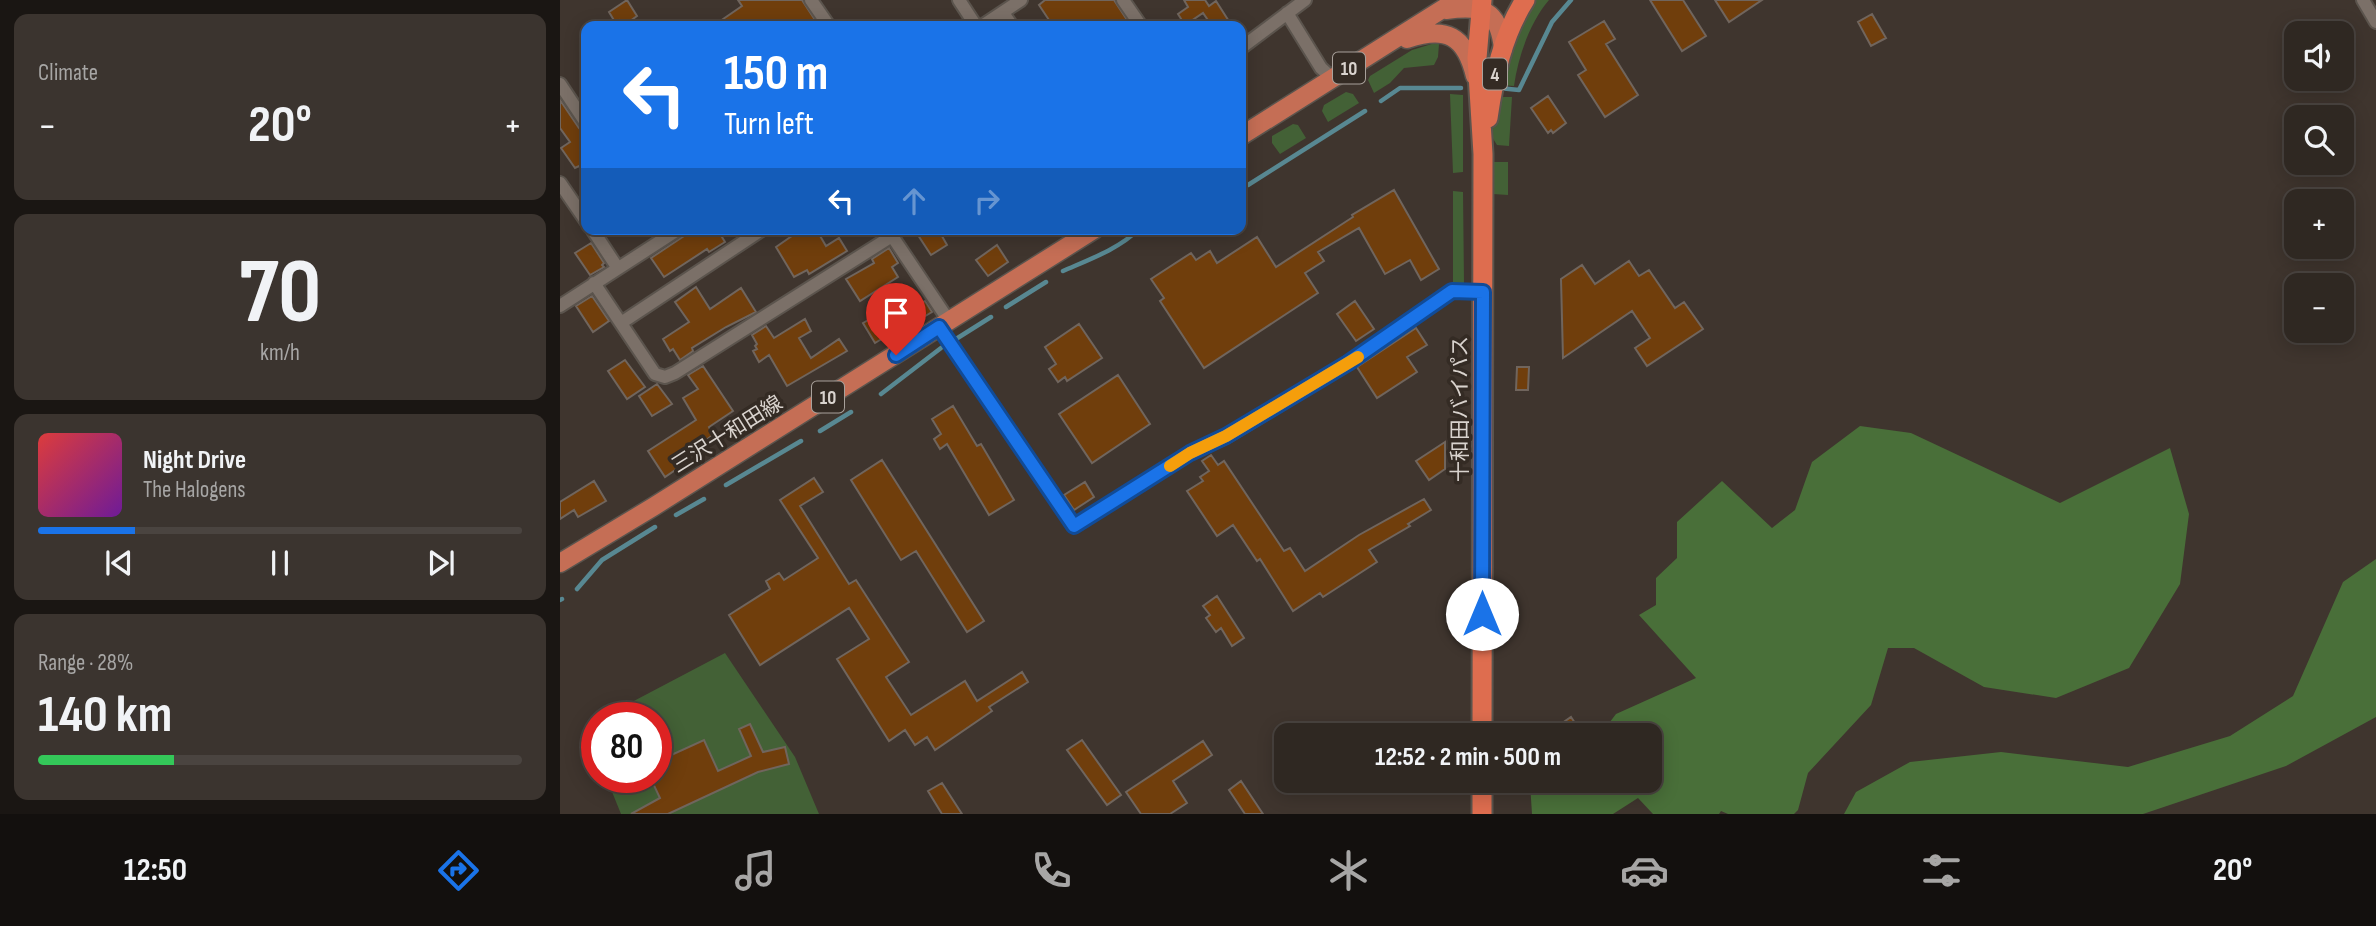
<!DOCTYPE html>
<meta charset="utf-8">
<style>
:root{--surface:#2f2822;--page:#3b342f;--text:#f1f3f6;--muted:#a7a6a5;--line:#4a4440;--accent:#1a73e8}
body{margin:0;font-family:"Sofia Sans Condensed","Noto Sans JP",sans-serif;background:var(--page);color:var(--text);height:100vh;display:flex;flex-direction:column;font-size:26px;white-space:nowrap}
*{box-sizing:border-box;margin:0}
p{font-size:23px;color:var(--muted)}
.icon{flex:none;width:38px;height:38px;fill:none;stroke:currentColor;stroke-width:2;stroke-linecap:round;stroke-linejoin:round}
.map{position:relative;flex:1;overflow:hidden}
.panel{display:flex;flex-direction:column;gap:14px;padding:14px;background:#1a1613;width:560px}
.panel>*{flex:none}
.banner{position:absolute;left:21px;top:21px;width:665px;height:214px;border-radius:14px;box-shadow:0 4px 18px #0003,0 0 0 2px var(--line);background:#1a73e8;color:#fff;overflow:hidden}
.buttons{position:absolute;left:1724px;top:21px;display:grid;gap:14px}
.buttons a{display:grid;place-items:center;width:70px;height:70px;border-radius:14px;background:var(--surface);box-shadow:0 4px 18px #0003,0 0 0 2px var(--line);font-size:35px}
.speed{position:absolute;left:21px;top:702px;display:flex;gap:14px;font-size:35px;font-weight:700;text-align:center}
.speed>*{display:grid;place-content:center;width:91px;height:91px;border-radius:50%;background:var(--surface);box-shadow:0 4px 18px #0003,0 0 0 2px var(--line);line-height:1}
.speed .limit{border:10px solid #d22;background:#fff;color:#111}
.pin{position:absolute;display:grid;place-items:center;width:60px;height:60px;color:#fff;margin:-72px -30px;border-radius:50% 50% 50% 0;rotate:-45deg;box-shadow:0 0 7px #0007}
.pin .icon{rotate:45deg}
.me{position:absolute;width:77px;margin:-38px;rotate:0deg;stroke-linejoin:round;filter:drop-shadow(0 0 5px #0008)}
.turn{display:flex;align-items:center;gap:24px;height:147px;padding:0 28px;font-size:32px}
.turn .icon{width:91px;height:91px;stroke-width:2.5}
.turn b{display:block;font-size:49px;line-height:60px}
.lanes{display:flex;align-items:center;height:66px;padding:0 28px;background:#0003;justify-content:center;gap:35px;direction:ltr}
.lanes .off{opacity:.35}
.big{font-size:52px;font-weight:700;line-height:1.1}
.panel .card{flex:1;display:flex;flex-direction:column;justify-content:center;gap:10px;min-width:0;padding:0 24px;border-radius:14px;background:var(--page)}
.panel .dial{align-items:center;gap:0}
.dial b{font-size:91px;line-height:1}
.song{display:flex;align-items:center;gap:21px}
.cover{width:84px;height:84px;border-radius:10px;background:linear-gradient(135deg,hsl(0 70% 55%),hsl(280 70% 35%))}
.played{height:7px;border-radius:4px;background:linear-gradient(90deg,var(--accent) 20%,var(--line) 20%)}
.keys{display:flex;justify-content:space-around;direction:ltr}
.heat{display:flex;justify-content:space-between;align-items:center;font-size:38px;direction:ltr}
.charge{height:10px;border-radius:5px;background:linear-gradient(90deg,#34c759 28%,var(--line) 0)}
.trip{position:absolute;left:714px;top:723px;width:388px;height:70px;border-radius:14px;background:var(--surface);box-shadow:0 4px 18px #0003,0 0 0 2px var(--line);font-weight:700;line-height:70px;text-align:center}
.dock{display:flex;height:112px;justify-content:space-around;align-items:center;background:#13100e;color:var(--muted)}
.dock .icon{width:49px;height:49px}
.dock .selected{color:var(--accent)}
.dock b{font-size:32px;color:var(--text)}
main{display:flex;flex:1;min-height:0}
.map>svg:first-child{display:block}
.green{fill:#436136}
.forest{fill:#496f39}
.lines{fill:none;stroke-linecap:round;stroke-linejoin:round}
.stream{stroke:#588892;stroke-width:4.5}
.building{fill:#703e0c;stroke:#70655d;stroke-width:2}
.minor-casing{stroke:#5b544d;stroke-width:16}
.primary-casing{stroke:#5b544d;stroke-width:21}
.trunk-casing{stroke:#5b544d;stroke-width:23}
.minor{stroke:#7b7068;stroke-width:12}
.primary{stroke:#c56e55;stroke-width:18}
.trunk{stroke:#de6d4f;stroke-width:19}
.route-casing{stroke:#114b97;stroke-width:18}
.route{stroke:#1a73e8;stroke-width:12}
.slow{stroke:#f59e0b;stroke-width:12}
.labels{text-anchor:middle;stroke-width:7;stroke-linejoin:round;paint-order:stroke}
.shield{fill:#342b24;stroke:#a8a19b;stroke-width:2}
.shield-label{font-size:19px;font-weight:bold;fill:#d9d3ce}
.street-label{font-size:21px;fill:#d9d3ce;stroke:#342b24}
</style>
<main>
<section class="panel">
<div class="card"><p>Climate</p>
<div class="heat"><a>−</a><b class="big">20°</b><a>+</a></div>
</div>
<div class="card dial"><b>70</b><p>km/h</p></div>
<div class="card">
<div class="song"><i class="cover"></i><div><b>Night Drive</b><p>The Halogens</p></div></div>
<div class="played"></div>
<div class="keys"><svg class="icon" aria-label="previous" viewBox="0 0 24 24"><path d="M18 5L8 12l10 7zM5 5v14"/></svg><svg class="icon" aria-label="pause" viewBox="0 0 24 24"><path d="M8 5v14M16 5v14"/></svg><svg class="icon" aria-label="next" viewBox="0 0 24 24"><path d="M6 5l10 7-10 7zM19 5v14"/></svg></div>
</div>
<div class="card"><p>Range · 28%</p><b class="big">140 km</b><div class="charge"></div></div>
</section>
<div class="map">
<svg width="1816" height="814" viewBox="0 0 1816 814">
<rect width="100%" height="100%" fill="#3f352e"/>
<path class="green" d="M972,0H989C970,22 958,57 954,86L940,85L942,69Z
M875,43L879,44L878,57L874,65L844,68L830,83L814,93L808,80L810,76L852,50Z
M786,92L793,94L799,103L768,122L762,111L764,105Z
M890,94L903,95V172L893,173Z
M936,97H952L949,146L937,145L932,137Z
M733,124L738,125L746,138L720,154L712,143V136Z
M933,162H948V195L933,194L930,190L929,166Z
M893,191L903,192L904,283L893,284Z
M165,653L235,757L259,814H61L46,777H96V718L53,717L51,713Z"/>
<path class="forest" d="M1300,426L1351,433L1500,503L1610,448L1629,514L1620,584L1569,668L1496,698L1424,687L1354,648H1328L1311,705L1248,773L1238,810L1234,814H1168L1161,811L1159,814H1093L1078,798L1053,814H972L970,783L973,781L1090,780V735H1040L1056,714L1136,678L1079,615L1096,605V578L1117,558V522L1162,481L1212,528L1235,510L1252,462Z
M1816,559V717L1726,766L1583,814H1284L1296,792L1350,762L1441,752L1568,767L1670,736L1733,696L1783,582Z"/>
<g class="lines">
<path class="stream" d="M939,88L959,90L992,22L1011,0
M821,101L840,88H901
M681,183L688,185L805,111
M503,271C528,260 559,249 579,229
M446,307L486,282
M396,339L431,317
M321,394L381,348
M260,431L291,412
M166,485L241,441
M116,515L144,499
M17,589L42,560L95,527
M0,600L2,599"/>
</g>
<path class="building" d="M67,0L77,16L63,26L59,20L55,22L49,12Z
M178,0H242L259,26H153L182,6Z
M485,0H554L571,26H493L479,5Z
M624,0H645L649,6L656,1L672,26H652L643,13L625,25L618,14L628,7Z
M1090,0H1123L1146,36L1122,51Z
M1155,0H1202L1169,22Z
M1312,14L1326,38L1311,46L1298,22Z
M1044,21L1055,39L1046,44L1078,95L1045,117L1018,75L1026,70L1009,42Z
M988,96L1006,123L993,133L991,130L988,133L971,108Z
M0,100L19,128L26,134V177L19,166L15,168L1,148L10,142L0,128Z
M834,190L879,269L861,280L850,260L825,274L799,228L758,252L764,261L745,273L758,293L644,368L600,301L604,298L591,279L631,253L636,260L650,251L657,263L697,237L716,267L793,217L792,215Z
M130,229H157L165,242L149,252L147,249L104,277L91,258L124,236Z
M242,229H256L266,246L279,238L287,251L249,274L247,270L234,277L216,247Z
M354,229H378L387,245L371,255Z
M31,243L44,263L42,265L44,267L30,275L15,253Z
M437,245L448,262L428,276L416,260Z
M329,248L338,263L332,267L338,277L300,301L286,279L314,263L312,259Z
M1069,261L1079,276L1089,270L1115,308L1124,302L1143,329L1087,366L1075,348L1090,338L1072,311L1003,358L1001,279L1022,265L1035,284Z
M136,287L150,309L181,288L196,312L166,327L132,348L133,351L120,360L113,349L110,351L103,339L129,322L115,302Z
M32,296L49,321L33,332L16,306Z
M365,301L372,312L355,322L349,310Z
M795,301L814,329L796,341L777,314Z
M319,314L330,334L315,343L303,323Z
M245,319L251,331L239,338L251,358L279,339L287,351L227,386L209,355L199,362L193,351L197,349L195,346L197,344L192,335L206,326L214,338Z
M519,324L542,358L507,381L505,377L498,382L489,369L496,364L485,347Z
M856,328L867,345L847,357L857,372L817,398L797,367Z
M65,360L85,387L67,399L48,371Z
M143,366L173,411L149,427L153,435L117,461L121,466L105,477L88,451L136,420L123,398L138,389L128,375Z
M957,367H969L968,390H956Z
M558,375L590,424L532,463L499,414Z
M97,384L112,404L92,416L79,396Z
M393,406L417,446L421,444L454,500L429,515L387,444L380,449L374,439L381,434L372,419Z
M885,442V469L869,480L856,461Z
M651,455L658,465L664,461L724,551L730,548L745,571L799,535L864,499L871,510L848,524L850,526L809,550L817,562L763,597L760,593L733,611L700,559L697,561L673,525L657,536L627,491L643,481L640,477L649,471L642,461Z
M322,460L424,621L407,632L356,551L341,560L291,480Z
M254,478L263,492L240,506L289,584L296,580L349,662L326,677L351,715L405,681L417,701L462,672L468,682L429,707L432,711L375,750L367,737L355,745L345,730L329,741L277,659L309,639L289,608L200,665L169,615L210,589L206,581L219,573L224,580L258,558L220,500Z
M34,481L46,501L18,517L14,510L0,519V502Z
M525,482L534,497L514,510L504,495Z
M657,596L684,638L672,646L661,628L656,632L646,618L650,615L643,606Z
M1011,717L1023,735H985Z
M190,724L203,752L225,747L229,764L198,772L108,814H71L100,798L90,777H96V764L110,758L109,756L144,740L158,771L191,756L179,729Z
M522,740L561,795L547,805L507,750Z
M643,741L652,755L613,781L627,803L610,814H581L566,792Z
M681,781L703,814H685L669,790Z
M382,783L402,814H382L368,791Z"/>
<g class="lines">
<g class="minor-casing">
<path id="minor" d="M251,0L269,26
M399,0L416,26
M563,0L581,26
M1803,0L1816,22
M443,13L452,26
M727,13L761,68L772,78
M422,26L461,0
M681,48L745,0
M0,84L26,123
M0,183L26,221
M32,229L57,267
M328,230L389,321
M34,283L95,374L105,377L115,373L332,236
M0,306L119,229
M61,323L203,229
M379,327L514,526L630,453L666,437L788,363L892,291L923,292"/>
</g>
<g class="primary-casing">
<path id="primary" d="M886,10C922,5 939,9 943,49
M847,39C886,26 905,35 915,76
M681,136L897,0
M0,563L93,507L535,229"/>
</g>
<g class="trunk-casing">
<path id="trunk" d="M928,118C934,77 942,36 965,0
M922,735L923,154L917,58L922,0
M922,814V780"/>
</g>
<use href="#minor" class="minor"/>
<use href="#primary" class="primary"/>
<use href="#trunk" class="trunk"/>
</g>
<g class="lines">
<g class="route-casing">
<path id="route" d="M336,355L379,327L514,526L630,453L666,436L788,363L892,291L923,292L922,614"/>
</g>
<use href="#route" class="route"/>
<path class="slow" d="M610,466L630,453L666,436L798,357"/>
</g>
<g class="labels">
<g class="shield">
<rect x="773" y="52.5" width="32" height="31" rx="5"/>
<rect x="923" y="58.5" width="24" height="31" rx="5"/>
<rect x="252" y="381.5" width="32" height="31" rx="5"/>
</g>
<g class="shield-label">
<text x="789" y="75">10</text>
<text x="935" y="81">4</text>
<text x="268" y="404">10</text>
</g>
<g class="street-label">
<text transform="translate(900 409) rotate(-90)" y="7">十和田バイパス</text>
<text transform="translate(167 434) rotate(-32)" y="7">三沢十和田線</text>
</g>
</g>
</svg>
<div class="buttons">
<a><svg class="icon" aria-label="sound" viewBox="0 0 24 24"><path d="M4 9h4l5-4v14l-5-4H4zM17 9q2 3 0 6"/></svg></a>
<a><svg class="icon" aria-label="search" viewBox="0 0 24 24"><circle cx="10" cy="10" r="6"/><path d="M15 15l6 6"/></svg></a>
<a>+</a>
<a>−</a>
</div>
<div class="speed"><div class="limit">80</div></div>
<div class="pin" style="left:336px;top:355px;background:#d93025"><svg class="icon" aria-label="arrive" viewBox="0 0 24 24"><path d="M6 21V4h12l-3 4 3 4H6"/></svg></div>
<svg class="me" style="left:922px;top:614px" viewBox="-20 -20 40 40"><circle r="19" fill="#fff"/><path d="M0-13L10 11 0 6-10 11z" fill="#1a73e8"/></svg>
<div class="trip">12:52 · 2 min · 500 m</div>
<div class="banner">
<div class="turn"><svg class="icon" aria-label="left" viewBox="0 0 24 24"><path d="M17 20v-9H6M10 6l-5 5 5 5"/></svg><div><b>150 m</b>Turn left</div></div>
<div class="lanes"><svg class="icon" aria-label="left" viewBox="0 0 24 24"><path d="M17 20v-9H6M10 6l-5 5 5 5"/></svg><svg class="icon off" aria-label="ahead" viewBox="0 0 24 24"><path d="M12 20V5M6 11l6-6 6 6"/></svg><svg class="icon off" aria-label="right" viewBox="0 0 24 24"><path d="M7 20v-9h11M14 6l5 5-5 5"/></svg></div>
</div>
</div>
</main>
<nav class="dock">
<b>12:50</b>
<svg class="icon selected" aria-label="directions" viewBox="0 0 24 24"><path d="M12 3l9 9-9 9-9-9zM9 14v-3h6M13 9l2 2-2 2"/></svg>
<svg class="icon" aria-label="music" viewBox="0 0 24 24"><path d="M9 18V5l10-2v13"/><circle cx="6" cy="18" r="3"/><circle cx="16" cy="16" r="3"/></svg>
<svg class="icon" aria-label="phone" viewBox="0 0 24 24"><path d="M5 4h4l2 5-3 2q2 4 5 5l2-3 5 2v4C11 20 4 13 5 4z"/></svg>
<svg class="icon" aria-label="climate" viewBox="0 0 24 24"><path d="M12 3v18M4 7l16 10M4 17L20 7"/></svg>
<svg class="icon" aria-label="car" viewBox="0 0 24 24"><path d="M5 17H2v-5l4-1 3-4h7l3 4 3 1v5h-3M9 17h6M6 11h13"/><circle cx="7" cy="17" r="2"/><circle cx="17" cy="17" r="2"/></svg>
<svg class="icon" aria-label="filters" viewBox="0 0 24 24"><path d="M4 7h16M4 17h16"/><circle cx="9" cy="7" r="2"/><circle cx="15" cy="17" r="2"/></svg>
<b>20°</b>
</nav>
